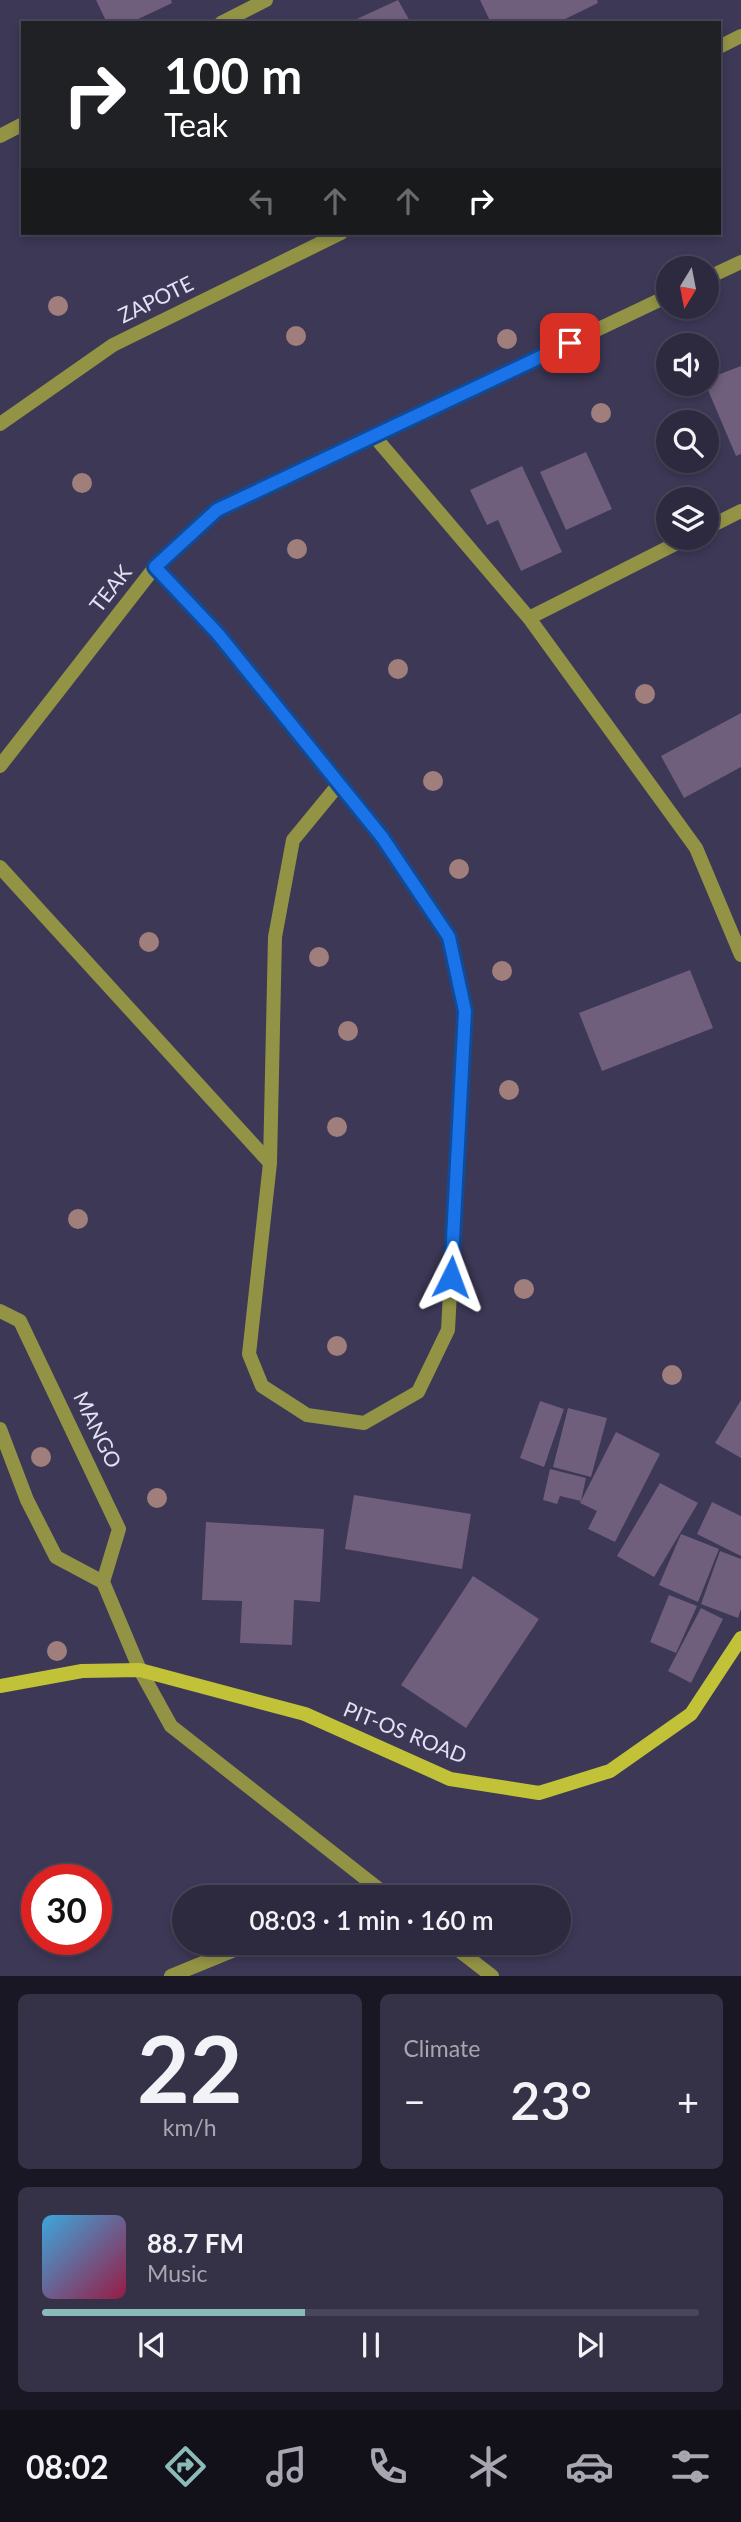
<!DOCTYPE html>
<meta charset="utf-8">
<style>
:root{--surface:#2d2a40;--page:#353247;--text:#f1f3f6;--muted:#a7a7b1;--line:#484659;--accent:#8bbbb9}
body{margin:0;font-family:Lato,sans-serif;background:var(--page);color:var(--text);height:100vh;display:flex;flex-direction:column;font-size:26px;white-space:nowrap}
*{box-sizing:border-box;margin:0}
p{font-size:23px;color:var(--muted)}
.icon{flex:none;width:38px;height:38px;fill:none;stroke:currentColor;stroke-width:2;stroke-linecap:round;stroke-linejoin:round}
.map{position:relative;height:1976px;overflow:hidden}
.drawer{display:flex;flex-direction:column;gap:18px;padding:18px;background:#191723;flex:1}
.drawer>*{flex:none}
.hud{position:absolute;left:21px;top:21px;width:700px;height:214px;border-radius:0px;box-shadow:0 4px 10px #0003,0 0 0 2px var(--line);background:#202124;color:#fff;overflow:hidden}
.needle{width:46px;rotate:190deg}
.tools{position:absolute;left:656px;top:256px;display:grid;gap:14px}
.tools a{display:grid;place-items:center;width:63px;height:63px;border-radius:50%;background:var(--surface);box-shadow:0 4px 10px #0003,0 0 0 2px var(--line);font-size:35px}
.speed{position:absolute;left:21px;top:1864px;display:flex;gap:14px;font-size:35px;font-weight:700;text-align:center}
.speed>*{display:grid;place-content:center;width:91px;height:91px;border-radius:50%;background:var(--surface);box-shadow:0 4px 10px #0003,0 0 0 2px var(--line);line-height:1}
.speed .limit{border:10px solid #d22;background:#fff;color:#111}
.pin{position:absolute;display:grid;place-items:center;width:60px;height:60px;color:#fff;margin:-30px;border-radius:14px;box-shadow:0 4px 10px #0006}
.me{position:absolute;width:77px;margin:-38px;rotate:3deg;stroke-linejoin:round;filter:drop-shadow(0 0 5px #0008)}
.turn{display:flex;align-items:center;gap:24px;height:147px;padding:0 28px;font-size:32px}
.turn .icon{width:91px;height:91px;stroke-width:2.5}
.turn b{display:block;font-size:49px;line-height:60px}
.lanes{display:flex;align-items:center;height:66px;padding:0 28px;background:#0003;justify-content:center;gap:35px;direction:ltr}
.lanes .off{opacity:.35}
.big{font-size:52px;font-weight:600;line-height:1.1}
.drawer .tile{flex:1;display:flex;flex-direction:column;justify-content:center;gap:10px;min-width:0;padding:0 24px;border-radius:10px;background:var(--page)}
.drawer .dial{align-items:center;gap:0}
.dial b{font-size:91px;line-height:1}
.song{display:flex;align-items:center;gap:21px}
.cover{width:84px;height:84px;border-radius:10px;background:linear-gradient(135deg,hsl(200 70% 55%),hsl(340 70% 35%))}
.played{height:7px;border-radius:4px;background:linear-gradient(90deg,var(--accent) 40%,var(--line) 40%)}
.keys{display:flex;justify-content:space-around;direction:ltr}
.heat{display:flex;justify-content:space-between;align-items:center;font-size:38px;direction:ltr}
.drawer .tiles{flex:1;display:grid;gap:18px;grid-template-columns:1fr 1fr}
.tile:last-child{grid-column:span 2}
.trip{position:absolute;left:172px;top:1885px;width:399px;height:70px;border-radius:35px;background:var(--surface);box-shadow:0 4px 10px #0003,0 0 0 2px var(--line);font-weight:600;line-height:70px;text-align:center}
.dock{display:flex;height:112px;justify-content:space-around;align-items:center;background:#12111a;color:var(--muted)}
.dock .icon{width:49px;height:49px}
.dock .on{color:var(--accent)}
.dock b{font-size:32px;color:var(--text)}
.map>svg:first-child{display:block}
.building{fill:#6f5e7c}
.lines{fill:none;stroke-linecap:round;stroke-linejoin:round}
.street{stroke:#929344;stroke-width:14}
.secondary{stroke:#c2c238;stroke-width:14}
.tree{fill:#a07e7b}
.route-casing{stroke:#114b97;stroke-width:18}
.route{stroke:#1a73e8;stroke-width:12}
.labels{text-anchor:middle;stroke-width:7;stroke-linejoin:round;paint-order:stroke}
.street-label{font-size:21px;fill:#e3e1f4;stroke:#3c3856}
</style>
<div class="map">
<svg width="741" height="1976" viewBox="0 0 741 1976">
<rect width="100%" height="100%" fill="#3c3856"/>
<path class="building" d="M96,0H171L172,3L130,23H107Z
M398,0L411,23H348Z
M480,0H597L598,3L557,23H491Z
M741,366V454L736,456L705,383L707,379Z
M586,452L612,509L566,530L540,472Z
M522,466L562,552L521,571L498,520L487,525L470,490Z
M741,713V767L684,798L661,756Z
M690,970L713,1028L602,1071L579,1013Z
M741,1400V1458L715,1443Z
M540,1401L564,1409L544,1467L520,1458Z
M568,1408L607,1418L591,1477L553,1467Z
M616,1432L660,1454L615,1542L588,1529L597,1511L580,1503Z
M550,1469L586,1478L581,1501L560,1496L557,1504L543,1500Z
M660,1483L698,1503L654,1577L617,1556Z
M354,1495L471,1514L462,1569L345,1549Z
M712,1502L741,1516V1556L697,1534Z
M206,1522L324,1529L320,1602L294,1600L292,1645L240,1643L242,1601L202,1600Z
M681,1534L719,1549L698,1602L659,1585Z
M720,1551L741,1559V1609L738,1618L701,1604Z
M473,1576L539,1619L466,1728L401,1685Z
M669,1595L697,1606L676,1653L650,1642Z
M701,1608L723,1619L691,1683L668,1671Z"/>
<g class="lines">
<path class="street" d="M221,23L266,0
M719,47L741,36
M0,136L23,124
M707,278L741,262
M0,424L113,345L341,233
M374,436L529,618L696,848L741,955
M707,528L741,511
M155,567L218,634L382,837L449,937L465,1011L448,1330L418,1392L364,1423L307,1415L262,1386L249,1354L270,1163L275,937L293,840L339,784
M529,618L689,537
M0,766L155,567L217,510L668,296
M0,867L270,1163
M0,1311L20,1321L119,1529L103,1582L140,1670L171,1726L389,1897
M0,1429L27,1500L56,1557L103,1582
M448,1942L492,1976
M171,1976L254,1942"/>
<path class="secondary" d="M0,1686L82,1671L140,1670L305,1714L450,1779L539,1793L610,1771L691,1714L741,1638"/>
</g>
<g class="tree">
<circle cx="58" cy="306" r="10"/>
<circle cx="296" cy="336" r="10"/>
<circle cx="507" cy="339" r="10"/>
<circle cx="601" cy="413" r="10"/>
<circle cx="82" cy="483" r="10"/>
<circle cx="297" cy="549" r="10"/>
<circle cx="398" cy="669" r="10"/>
<circle cx="645" cy="694" r="10"/>
<circle cx="433" cy="781" r="10"/>
<circle cx="459" cy="869" r="10"/>
<circle cx="149" cy="942" r="10"/>
<circle cx="319" cy="957" r="10"/>
<circle cx="502" cy="971" r="10"/>
<circle cx="348" cy="1031" r="10"/>
<circle cx="509" cy="1090" r="10"/>
<circle cx="337" cy="1127" r="10"/>
<circle cx="78" cy="1219" r="10"/>
<circle cx="524" cy="1289" r="10"/>
<circle cx="337" cy="1346" r="10"/>
<circle cx="672" cy="1375" r="10"/>
<circle cx="41" cy="1457" r="10"/>
<circle cx="157" cy="1498" r="10"/>
<circle cx="57" cy="1651" r="10"/>
</g>
<g class="lines">
<g class="route-casing">
<path id="route" d="M451,1277L465,1011L449,937L382,837L218,634L155,567L217,510L570,343"/>
</g>
<use href="#route" class="route"/>
</g>
<g class="labels">
<g class="street-label">
<text transform="translate(156 300) rotate(-26)" y="7">ZAPOTE</text>
<text transform="translate(111 589) rotate(-52)" y="7">TEAK</text>
<text transform="translate(97 1430) rotate(64)" y="7">MANGO</text>
<text transform="translate(405 1733) rotate(22)" y="7">PIT-OS ROAD</text>
</g>
</g>
</svg>
<div class="tools">
<a><svg class="needle" viewBox="-14 -14 28 28"><path d="M0-13l5 13h-10z" fill="#e53935"/><path d="M0 13l5-13h-10z" fill="#a7a7b1"/></svg></a>
<a><svg class="icon" aria-label="sound" viewBox="0 0 24 24"><path d="M4 9h4l5-4v14l-5-4H4zM17 9q2 3 0 6"/></svg></a>
<a><svg class="icon" aria-label="search" viewBox="0 0 24 24"><circle cx="10" cy="10" r="6"/><path d="M15 15l6 6"/></svg></a>
<a><svg class="icon" aria-label="layers" viewBox="0 0 24 24"><path d="M12 4l9 5-9 5-9-5zM3 14l9 5 9-5"/></svg></a>
</div>
<div class="speed"><div class="limit">30</div></div>
<div class="pin" style="left:570px;top:343px;background:#d93025"><svg class="icon" aria-label="arrive" viewBox="0 0 24 24"><path d="M6 21V4h12l-3 4 3 4H6"/></svg></div>
<svg class="me" style="left:451px;top:1277px" viewBox="-20 -20 40 40"><path d="M0-17L14 15 0 8-14 15z" fill="#1a73e8" stroke="#fff" stroke-width="4"/></svg>
<div class="trip">08:03 · 1 min · 160 m</div>
<div class="hud">
<div class="turn"><svg class="icon" aria-label="right" viewBox="0 0 24 24"><path d="M7 20v-9h11M14 6l5 5-5 5"/></svg><div><b>100 m</b>Teak</div></div>
<div class="lanes"><svg class="icon off" aria-label="left" viewBox="0 0 24 24"><path d="M17 20v-9H6M10 6l-5 5 5 5"/></svg><svg class="icon off" aria-label="ahead" viewBox="0 0 24 24"><path d="M12 20V5M6 11l6-6 6 6"/></svg><svg class="icon off" aria-label="ahead" viewBox="0 0 24 24"><path d="M12 20V5M6 11l6-6 6 6"/></svg><svg class="icon" aria-label="right" viewBox="0 0 24 24"><path d="M7 20v-9h11M14 6l5 5-5 5"/></svg></div>
</div>
</div>
<section class="drawer">
<div class="tiles">
<div class="tile dial"><b>22</b><p>km/h</p></div>
<div class="tile"><p>Climate</p>
<div class="heat"><a>−</a><b class="big">23°</b><a>+</a></div>
</div>
<div class="tile">
<div class="song"><i class="cover"></i><div><b>88.7 FM</b><p>Music</p></div></div>
<div class="played"></div>
<div class="keys"><svg class="icon" aria-label="previous" viewBox="0 0 24 24"><path d="M18 5L8 12l10 7zM5 5v14"/></svg><svg class="icon" aria-label="pause" viewBox="0 0 24 24"><path d="M8 5v14M16 5v14"/></svg><svg class="icon" aria-label="next" viewBox="0 0 24 24"><path d="M6 5l10 7-10 7zM19 5v14"/></svg></div>
</div>
</div>
</section>
<nav class="dock">
<b>08:02</b>
<svg class="icon on" aria-label="directions" viewBox="0 0 24 24"><path d="M12 3l9 9-9 9-9-9zM9 14v-3h6M13 9l2 2-2 2"/></svg>
<svg class="icon" aria-label="music" viewBox="0 0 24 24"><path d="M9 18V5l10-2v13"/><circle cx="6" cy="18" r="3"/><circle cx="16" cy="16" r="3"/></svg>
<svg class="icon" aria-label="phone" viewBox="0 0 24 24"><path d="M5 4h4l2 5-3 2q2 4 5 5l2-3 5 2v4C11 20 4 13 5 4z"/></svg>
<svg class="icon" aria-label="climate" viewBox="0 0 24 24"><path d="M12 3v18M4 7l16 10M4 17L20 7"/></svg>
<svg class="icon" aria-label="car" viewBox="0 0 24 24"><path d="M5 17H2v-5l4-1 3-4h7l3 4 3 1v5h-3M9 17h6M6 11h13"/><circle cx="7" cy="17" r="2"/><circle cx="17" cy="17" r="2"/></svg>
<svg class="icon" aria-label="filters" viewBox="0 0 24 24"><path d="M4 7h16M4 17h16"/><circle cx="9" cy="7" r="2"/><circle cx="15" cy="17" r="2"/></svg>
</nav>
